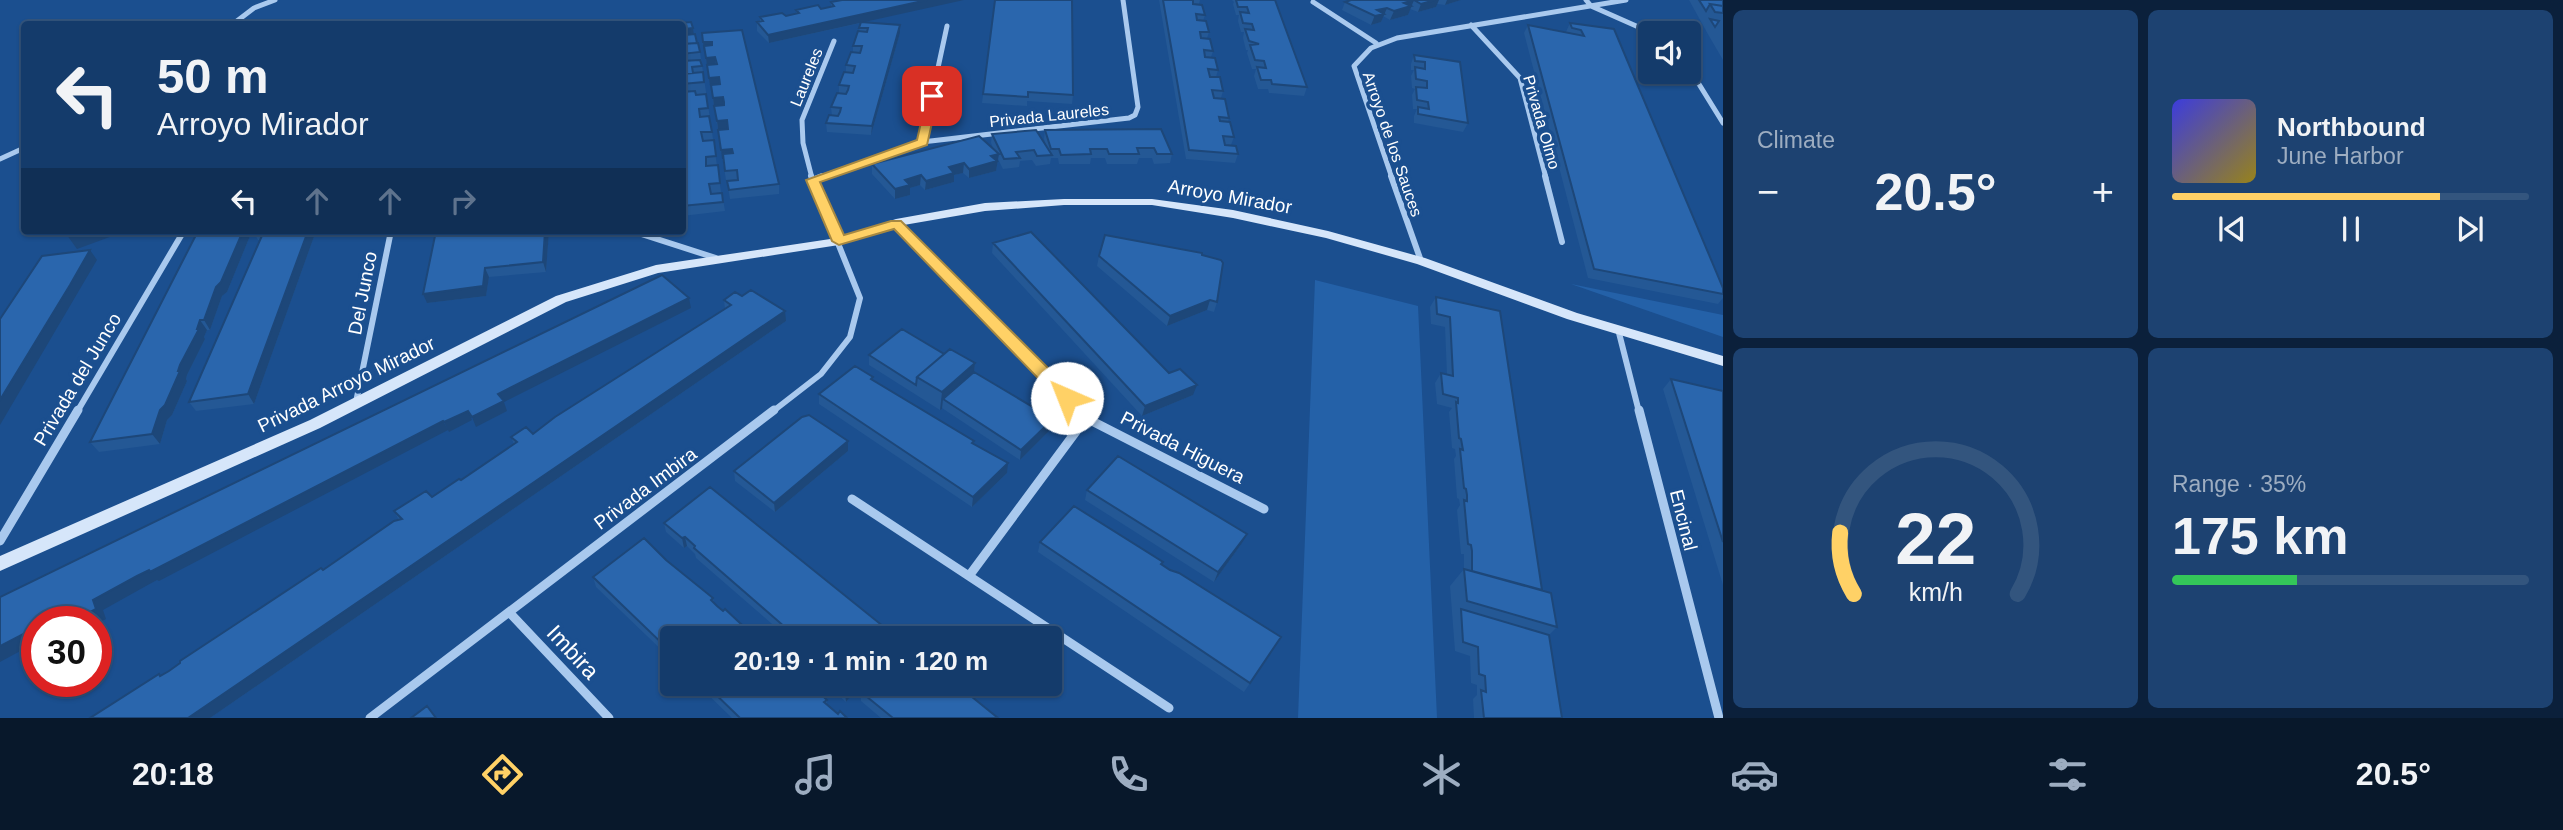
<!DOCTYPE html>
<meta charset="utf-8">
<style>
:root{--surface:#143b6b;--page:#1d4271;--text:#f1f3f6;--muted:#9dadc1;--line:#33557e;--accent:#ffd166}
body{margin:0;font-family:Helvetica,sans-serif;background:var(--page);color:var(--text);height:100vh;display:flex;flex-direction:column;font-size:26px;white-space:nowrap}
*{box-sizing:border-box;margin:0}
p{font-size:23px;color:var(--muted)}
.icon{flex:none;width:38px;height:38px;fill:none;stroke:currentColor;stroke-width:2;stroke-linecap:round;stroke-linejoin:round}
.map{position:relative;flex:1;overflow:hidden}
.drawer{display:flex;flex-direction:column;gap:10px;padding:10px;background:#0b203b;width:840px}
.drawer>*{flex:none}
.top-card{position:absolute;left:21px;top:21px;width:665px;height:214px;border-radius:7px;box-shadow:0 2px 5px #0004,0 0 0 2px var(--line);background:#143b6b;color:var(--text);overflow:hidden}
.fabs{position:absolute;left:1638px;top:21px;display:grid;gap:14px}
.fabs a{display:grid;place-items:center;width:63px;height:63px;border-radius:7px;background:var(--surface);box-shadow:0 2px 5px #0004,0 0 0 2px var(--line);font-size:35px}
.speed{position:absolute;left:21px;top:606px;display:flex;gap:14px;font-size:35px;font-weight:700;text-align:center}
.speed>*{display:grid;place-content:center;width:91px;height:91px;border-radius:50%;background:var(--surface);box-shadow:0 2px 5px #0004,0 0 0 2px var(--line);line-height:1}
.speed .limit{border:10px solid #d22;background:#fff;color:#111}
.pin{position:absolute;display:grid;place-items:center;width:60px;height:60px;color:#fff;margin:-30px;border-radius:14px;box-shadow:0 4px 10px #0006}
.me{position:absolute;width:77px;margin:-38px;rotate:316deg;stroke-linejoin:round;filter:drop-shadow(0 0 5px #0008)}
.turn{display:flex;align-items:center;gap:24px;height:147px;padding:0 21px;font-size:32px}
.turn .icon{width:91px;height:91px;stroke-width:2.5}
.turn b{display:block;font-size:49px;line-height:60px}
.lanes{display:flex;align-items:center;height:66px;padding:0 21px;background:#0003;justify-content:center;gap:35px;direction:ltr}
.lanes .off{opacity:.35}
.big{font-size:52px;font-weight:600;line-height:1.1}
.drawer .tile{flex:1;display:flex;flex-direction:column;justify-content:center;gap:10px;min-width:0;padding:0 24px;border-radius:10px;background:var(--page)}
.drawer .dial{align-items:center;gap:0}
.dial svg{height:182px;overflow:visible;fill:none;stroke:var(--line);stroke-width:7;stroke-linecap:round;text-anchor:middle}
.dial text{fill:var(--text);stroke:none}
.song{display:flex;align-items:center;gap:21px}
.cover{width:84px;height:84px;border-radius:10px;background:linear-gradient(135deg,hsl(240 70% 55%),hsl(50 70% 35%))}
.played{height:7px;border-radius:4px;background:linear-gradient(90deg,var(--accent) 75%,var(--line) 75%)}
.keys{display:flex;justify-content:space-around;direction:ltr}
.heat{display:flex;justify-content:space-between;align-items:center;font-size:38px;direction:ltr}
.charge{height:10px;border-radius:5px;background:linear-gradient(90deg,#34c759 35%,var(--line) 0)}
.drawer .tiles{flex:1;display:grid;gap:10px;grid-template-columns:repeat(2,1fr)}
.trip{position:absolute;left:660px;top:626px;width:402px;height:70px;border-radius:7px;background:var(--surface);box-shadow:0 2px 5px #0004,0 0 0 2px var(--line);font-weight:600;line-height:70px;text-align:center}
.tab-bar{display:flex;height:112px;justify-content:space-around;align-items:center;background:#08182b;color:var(--muted)}
.tab-bar .icon{width:49px;height:49px}
.tab-bar .selected{color:var(--accent)}
.tab-bar b{font-size:32px;color:var(--text)}
main{display:flex;flex:1;min-height:0}
.map>svg:first-child{display:block}
.green{fill:#2461a8}
.lines{fill:none;stroke-linecap:round;stroke-linejoin:round}
.street-far2{stroke:#a9c9ee;stroke-width:5}
.street-far1{stroke:#a9c9ee;stroke-width:6}
.street{stroke:#a9c9ee;stroke-width:9}
.secondary{fill:#d6e6fa;fill-rule:evenodd}
.wall{fill:#245895}
.shaded-wall{fill:#1d4779}
.building{fill:#2a66ad;stroke:#1d4779;stroke-width:2}
.route{fill:#ffd166;stroke:#a68842;stroke-width:2}
.labels{text-anchor:middle;stroke-width:7;stroke-linejoin:round;paint-order:stroke}
.far-street-label{font-size:16px;fill:#fff;stroke:#1b4f8f}
.street-label{font-size:19px;fill:#fff;stroke:#1b4f8f}
.near-street-label{font-size:23px;fill:#fff;stroke:#1b4f8f}
</style>
<main>
<div class="map">
<svg width="1723" height="718" viewBox="0 0 1723 718">
<rect width="100%" height="100%" fill="#1b4f8f"/>
<path class="green" d="M1315,280L1418,306L1437,718H1298Z
M1571,284L1723,315V337Z"/>
<g class="lines">
<path class="street-far2" d="M1586,0L1591,6L1652,33
M1313,2L1376,43
M233,24L254,8L275,0
M1471,25L1520,78L1546,178
M1689,68L1723,123
M922,142L947,26
M0,159L24,148
M812,178L803,143L802,120L834,41
M817,178L922,142L1129,118L1135,115L1138,107L1123,0
M1392,178L1354,66L1371,48L1397,38L1626,0"/>
<path class="street-far1" d="M1391,176L1421,261
M1545,176L1562,242
M812,180L822,176
M896,223L1080,412
M632,231L716,258
M1618,329L1639,412
M356,402L391,231
M77,412L182,234
M772,412L821,374L850,337L860,298L811,176"/>
<path class="street" d="M1078,410L1086,418L1264,509
M1639,410L1719,718
M852,499L1169,708
M0,541L78,410
M969,576L1086,418
M509,612L609,718
M370,718L774,410"/>
<path class="secondary" d="M1064,199H1152L1233,210L1328,231L1425,258L1577,313L1723,356V366L1567,319L1417,264L1326,238L1233,218L1152,205H1064L985,211L898,226L839,245L658,273L566,302L320,428L0,571V556L310,420L556,296L656,265L837,238L896,219L985,203Z"/>
</g>
<path class="wall" d="M995,0L1073,95L1072,104L1027,101V106L982,103Z
M1159,0H1200L1199,4L1205,15L1203,21L1209,32L1207,38L1213,51L1211,57L1218,70L1216,77L1223,91L1221,98L1229,118L1228,122L1234,137L1231,145L1238,154L1235,163L1186,159Z
M1232,0H1275L1307,87L1304,96L1269,93L1268,89H1258L1254,76L1256,69H1252L1247,53L1248,50H1246L1243,38L1244,32H1241L1238,21L1239,15H1236L1233,4L1234,2Z
M1351,0H1461L1445,5L1437,4L1436,7L1418,12L1410,9L1408,15L1390,20L1383,16L1381,22L1371,25L1342,10L1345,2Z
M1689,0H1723V60L1709,36Z
M831,2L863,22L900,33L871,135L827,132L826,123L832,116L831,107L839,93V85L846,72V65L853,53V46L859,31L861,23L769,43L757,31V22L760,21V17L786,16L796,14V10L821,9L831,6Z
M1570,23L1614,29L1723,288V298L1718,304L1588,278L1524,33L1528,25L1566,32Z
M682,24L693,34L700,52L721,192L711,194L722,193L725,211L682,216Z
M702,33L779,184V194L730,199L727,181L738,180H726Z
M1414,55L1460,62L1468,123L1463,132L1414,123V116L1417,109H1413L1412,95L1415,89L1412,88L1411,76L1414,70H1411V64Z
M1161,129L1172,154L1170,163L1154,164L1152,158H1139L1137,164H1107L1105,158H1091L1090,164H1059L1058,158H1051L1050,164L1036,166L1032,160L1020,161L1019,167L1003,169L998,159L996,171L969,178L963,173L954,175V182L925,190L920,185L910,188V195L895,199L872,174V164L994,150L991,143L992,134L1046,145L1044,139L1045,130Z
M198,231H252L227,292L222,296L210,330H207L204,337L205,339L187,375L186,379L187,381L172,415L167,420L160,444L99,452L90,442Z
M253,231H316L254,404L196,411L189,402L260,240H258Z
M436,231H549L546,272L489,277L486,296L427,303Z
M993,243L1169,373L1193,395L1142,416L992,253Z
M1202,255L1217,302L1214,312L1207,310L1167,326L1097,266L1099,256Z
M1436,297L1500,311L1542,590L1557,627L1549,635L1562,718H1474L1473,699L1477,695V685L1471,683L1470,656L1455,651L1450,586L1464,569V554H1461L1457,510L1460,505L1459,499L1457,498L1454,459L1456,456L1455,449L1452,448L1449,412L1452,408L1437,404L1435,383L1441,373L1447,375L1445,327L1431,324L1430,307Z
M724,300L786,321L210,718H90L161,676L399,520L394,511L432,497L461,480L514,444L511,437L533,434L725,309Z
M944,354L975,363L974,372L1051,429L1020,460L942,408L940,410L869,365V355Z
M1671,379L1723,391V585L1663,389Z
M873,380L974,441V444L1007,473L972,507L819,404V394Z
M848,451L775,512L735,481L734,471Z
M1087,490L1242,543L1214,582L1085,500Z
M664,523L899,639H792L789,635L787,637L696,558L695,554L687,546L684,548L666,532Z
M1040,542L1162,565L1281,637L1244,692L1038,552Z
M666,560L713,598L714,603L672,639V660L596,587L593,577Z
M697,684H810L827,700V704L838,714L847,718H732Z
M826,684H956L998,718H881L861,701V698L854,692L846,702Z"/>
<path class="shaded-wall" d="M927,0H964L769,43L768,35Z
M1414,0L1408,15L1390,20L1394,11L1404,3Z
M1434,0H1439L1436,7L1418,12L1421,4Z
M1447,0H1461L1445,5Z
M1387,8L1381,22L1371,25L1377,10Z
M900,25V33L871,135L872,126Z
M693,28L694,36L685,37L684,29Z
M703,42H712L713,50L704,46V51Z
M715,57L716,66H707L706,58Z
M719,77L720,85L710,86L709,78Z
M723,97L724,106L714,107L713,98Z
M727,120L728,129L718,130L717,121Z
M732,149L733,158L722,159L721,150Z
M999,154L996,171L969,178V169L991,156Z
M964,163L963,173L954,175V182L925,190L926,181L949,167Z
M921,175L920,185L910,188V195L895,199V189L905,180Z
M64,231H126L77,249Z
M243,231H252L227,292L222,296L210,330L204,320L216,287Z
M308,231H316L254,404L248,394Z
M545,231H549L546,272L543,262Z
M90,250L97,260L0,425V400Z
M485,268L489,277L486,296L427,303L423,294Z
M689,298L691,308L504,402L507,411L476,427L472,417L498,394Z
M1210,300L1207,310L1167,326L1170,316Z
M785,311L786,321L210,718H188Z
M200,320L207,330L204,337L205,339L187,375L186,379L187,381L172,415L167,420L160,444L152,434L160,410Z
M975,363L973,382L943,399L942,409L940,410L942,392Z
M1197,385L1193,395L1142,416L1145,406Z
M468,411L472,420L449,432L444,422Z
M1053,419L1051,429L1020,460L1021,450Z
M443,421L448,430L159,581L157,580L146,586L103,610L106,619L96,624V621H73L93,600L137,576Z
M848,441V451L775,512L774,503Z
M1008,463L1007,473L972,507L973,497Z
M1247,534L1242,543L1214,582L1218,572Z
M685,537L687,546L684,548L682,538Z
M788,626L789,635L787,637L786,628Z
M37,627V642L0,662V646Z
M853,684L854,692L846,702L845,693Z"/>
<path class="building" d="M842,0H927L768,35L757,22L763,21L760,17L782,13L786,16L799,13L796,10L818,5L821,9L834,6L831,2Z
M995,0H1072L1073,95L1028,92V97L983,94Z
M1163,0H1193V4L1202,5L1205,15L1196,14L1197,20L1206,21L1209,32H1200L1201,38L1210,39L1213,51L1204,50L1205,57L1215,58L1218,70L1208,69L1210,77H1220L1223,91L1212,90L1214,98L1225,99L1229,118L1219,117L1220,121L1230,122L1234,137L1223,136L1225,145L1236,146L1238,154L1189,150Z
M1236,0H1275L1307,87L1272,84L1271,80H1261L1257,67L1266,68L1264,61L1255,60L1250,45L1259,44L1249,41L1245,29L1254,30L1252,24L1243,23L1240,12L1249,13L1247,7H1238Z
M1351,0H1435L1421,4L1414,0L1404,3L1411,6L1394,11L1387,8L1377,10L1384,14L1375,16L1345,2Z
M1699,0H1723V6L1710,4L1706,11Z
M1710,4L1723,6V13L1715,12Z
M1710,19L1719,21L1715,27Z
M691,22L693,28L684,29L686,35L695,34L697,43L682,44V24H670Z
M861,22L900,25L872,126L826,123L829,115L838,116L840,112L841,108L831,107L837,93L846,94L848,90L849,86L839,85L844,72L853,73L855,66L846,65L851,52L860,53L861,50L862,46H853L858,31L867,32L868,28H859Z
M1570,23L1614,29L1723,288V294L1594,269L1528,25L1584,36L1581,30L1572,28Z
M742,30L779,184L729,190L727,181L738,180L737,170L725,171L723,154L733,153L732,149L721,150L718,130L728,129L727,120L717,121L714,106L724,105V102L723,97L713,98L711,85L720,84L719,77L709,78L707,65L717,64L715,57L706,58L704,46L712,45V42H703L702,33Z
M698,43L700,52L682,54V44Z
M1414,55L1460,62L1468,123L1418,114V107L1429,109L1428,102L1417,100L1416,87L1427,88V81L1416,79L1415,67L1425,69V62L1415,61Z
M700,60L702,66L692,67L693,73L682,74V61Z
M703,72L704,82L682,84V74Z
M695,91L696,95L706,94L708,108L699,109L700,117L709,116L712,132H701L703,141L714,140L716,156L706,157V166L718,165L720,183L709,184L711,194L722,193L723,202L682,206V92Z
M1161,129L1172,154H1157L1154,148H1137L1139,154H1109L1107,149H1090L1091,154L1061,155L1059,149H1051L1045,130Z
M1036,130L1052,155L1037,156L1034,150L1016,152L1020,158L1004,159L992,134Z
M979,136L999,154L991,156L997,161L969,169L964,163L949,167L954,173L926,181L921,175L905,180L910,185L895,189L872,164Z
M198,231H243L221,282L216,287L204,320H200L197,329H199L180,365L178,371H180L165,405L160,410L152,434L90,442Z
M264,231H308L248,394L189,402Z
M436,231H545L543,262L485,268L483,286L423,294Z
M1031,232L1169,373L1180,369L1197,385L1145,406L993,243Z
M1105,235L1202,253V255L1221,260L1223,263L1217,302L1210,300L1170,316L1099,256Z
M90,250L70,285L0,400V319L42,256Z
M662,275L689,298L498,394L504,401L472,417L468,411L444,422L443,421L150,572L149,570L137,576L93,600L96,609L73,621H51V620L48,621H37V627L0,646V597Z
M751,290L785,311L188,718H90L159,674L160,676L169,671L180,663V661L321,568L323,570L394,521L402,519L394,511L426,491L432,497L459,479L461,480L517,442L511,437L526,427L533,434L555,417L731,305L724,300L735,292L742,296Z
M1436,297L1500,311L1542,590L1472,571V551L1471,545L1468,544L1464,500L1467,501V495L1466,489L1464,488L1460,449L1463,450L1461,439L1459,438L1456,402L1458,403V398L1443,394L1441,373L1453,376L1450,317L1437,314Z
M902,329L944,354L917,377L916,385L869,355Z
M950,349L975,363L942,392L917,377Z
M855,366L873,377L871,379L974,441L972,443L1008,463L973,497L819,394Z
M974,372L1053,419L1021,450L943,399Z
M1671,379L1723,391V542Z
M809,415L848,441L774,503L734,471L802,417Z
M1118,456L1247,534L1218,572L1087,490Z
M710,487L899,639H801L788,626L786,628L694,548L695,546L685,537L682,538L664,523Z
M1074,506L1163,562L1161,564L1170,570L1179,573L1281,637L1250,683L1040,542Z
M644,538L666,560L713,598L711,600L717,606L723,611L725,609L757,639H672V653L593,577Z
M1464,569L1551,593L1557,627L1467,601Z
M1461,609L1549,635L1562,718H1484L1481,690L1486,692L1485,676L1479,674L1478,647L1463,642Z
M705,684H810L827,700L824,702L838,714L840,711L847,718H740Z
M835,684H853L845,693Z
M855,684H956L998,718H893L861,692L862,690Z
M427,706L436,718H411Z"/>
<path class="route" d="M932,92L938,96L927,145L820,182L844,235L891,221H901L1073,393L1075,398L1073,402H1061L894,229L839,245L832,241L806,180L917,140L927,96Z"/>
<g class="labels">
<g class="far-street-label">
<text transform="translate(806 77) rotate(-68)" y="6">Laureles</text>
<text transform="translate(1049 115) rotate(-6)" y="6">Privada Laureles</text>
<text transform="translate(1542 122) rotate(74)" y="6">Privada Olmo</text>
<text transform="translate(1393 144) rotate(71)" y="6">Arroyo de los Sauces</text>
</g>
<g class="street-label">
<text transform="translate(1230 196) rotate(10)" y="7">Arroyo Mirador</text>
<text transform="translate(362 293) rotate(-79)" y="7">Del Junco</text>
<text transform="translate(77 379) rotate(-59)" y="7">Privada del Junco</text>
<text transform="translate(346 384) rotate(-26)" y="7">Privada Arroyo Mirador</text>
<text transform="translate(1183 447) rotate(27)" y="7">Privada Higuera</text>
<text transform="translate(645 488) rotate(-37)" y="7">Privada Imbira</text>
<text transform="translate(1684 520) rotate(76)" y="7">Encinal</text>
</g>
<g class="near-street-label">
<text transform="translate(573 652) rotate(47)" y="8">Imbira</text>
</g>
</g>
</svg>
<div class="fabs">
<a><svg class="icon" aria-label="sound" viewBox="0 0 24 24"><path d="M4 9h4l5-4v14l-5-4H4zM17 9q2 3 0 6"/></svg></a>
</div>
<div class="speed"><div class="limit">30</div></div>
<div class="pin" style="left:932px;top:96px;background:#d93025"><svg class="icon" aria-label="arrive" viewBox="0 0 24 24"><path d="M6 21V4h12l-3 4 3 4H6"/></svg></div>
<svg class="me" style="left:1067px;top:398px" viewBox="-20 -20 40 40"><circle r="19" fill="#fff"/><path d="M0-13L10 11 0 6-10 11z" fill="#ffd166"/></svg>
<div class="trip">20:19 · 1 min · 120 m</div>
<div class="top-card">
<div class="turn"><svg class="icon" aria-label="left" viewBox="0 0 24 24"><path d="M17 20v-9H6M10 6l-5 5 5 5"/></svg><div><b>50 m</b>Arroyo Mirador</div></div>
<div class="lanes"><svg class="icon" aria-label="left" viewBox="0 0 24 24"><path d="M17 20v-9H6M10 6l-5 5 5 5"/></svg><svg class="icon off" aria-label="ahead" viewBox="0 0 24 24"><path d="M12 20V5M6 11l6-6 6 6"/></svg><svg class="icon off" aria-label="ahead" viewBox="0 0 24 24"><path d="M12 20V5M6 11l6-6 6 6"/></svg><svg class="icon off" aria-label="right" viewBox="0 0 24 24"><path d="M7 20v-9h11M14 6l5 5-5 5"/></svg></div>
</div>
</div>
<section class="drawer">
<div class="tiles">
<div class="tile"><p>Climate</p>
<div class="heat"><a>−</a><b class="big">20.5°</b><a>+</a></div>
</div>
<div class="tile">
<div class="song"><i class="cover"></i><div><b>Northbound</b><p>June Harbor</p></div></div>
<div class="played"></div>
<div class="keys"><svg class="icon" aria-label="previous" viewBox="0 0 24 24"><path d="M18 5L8 12l10 7zM5 5v14"/></svg><svg class="icon" aria-label="pause" viewBox="0 0 24 24"><path d="M8 5v14M16 5v14"/></svg><svg class="icon" aria-label="next" viewBox="0 0 24 24"><path d="M6 5l10 7-10 7zM19 5v14"/></svg></div>
</div>
<div class="tile dial"><svg viewBox="0 0 100 80">
<path d="M14 69A42 42 0 1 1 86 69"/>
<path d="M14 69A42 42 0 0 1 8 42" stroke="#ffd166"/>
<text x="50" y="56" font-size="32" font-weight="700">22</text>
<text x="50" y="72" font-size="11">km/h</text>
</svg></div>
<div class="tile"><p>Range · 35%</p><b class="big">175 km</b><div class="charge"></div></div>
</div>
</section>
</main>
<nav class="tab-bar">
<b>20:18</b>
<svg class="icon selected" aria-label="directions" viewBox="0 0 24 24"><path d="M12 3l9 9-9 9-9-9zM9 14v-3h6M13 9l2 2-2 2"/></svg>
<svg class="icon" aria-label="music" viewBox="0 0 24 24"><path d="M9 18V5l10-2v13"/><circle cx="6" cy="18" r="3"/><circle cx="16" cy="16" r="3"/></svg>
<svg class="icon" aria-label="phone" viewBox="0 0 24 24"><path d="M5 4h4l2 5-3 2q2 4 5 5l2-3 5 2v4C11 20 4 13 5 4z"/></svg>
<svg class="icon" aria-label="climate" viewBox="0 0 24 24"><path d="M12 3v18M4 7l16 10M4 17L20 7"/></svg>
<svg class="icon" aria-label="car" viewBox="0 0 24 24"><path d="M5 17H2v-5l4-1 3-4h7l3 4 3 1v5h-3M9 17h6M6 11h13"/><circle cx="7" cy="17" r="2"/><circle cx="17" cy="17" r="2"/></svg>
<svg class="icon" aria-label="filters" viewBox="0 0 24 24"><path d="M4 7h16M4 17h16"/><circle cx="9" cy="7" r="2"/><circle cx="15" cy="17" r="2"/></svg>
<b>20.5°</b>
</nav>
